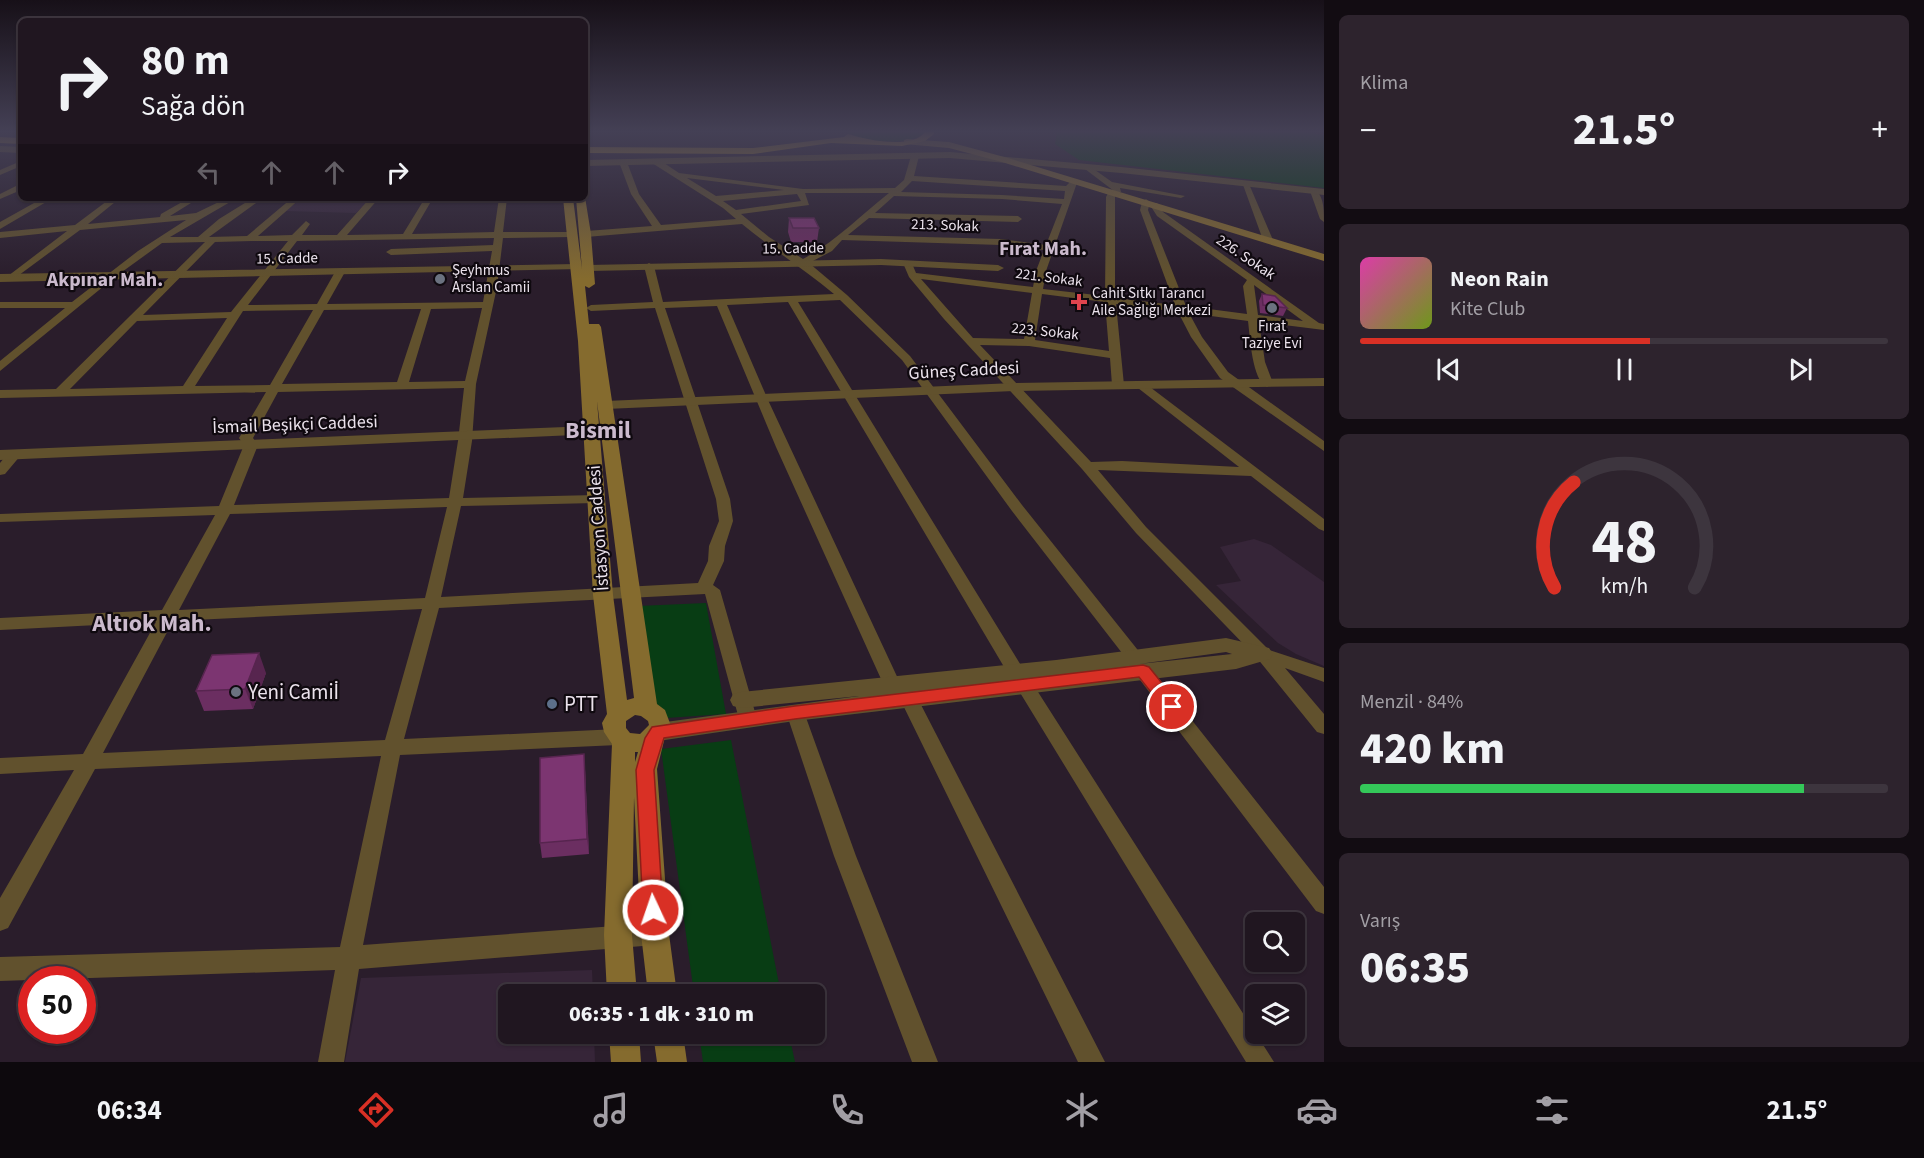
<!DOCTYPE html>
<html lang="tr">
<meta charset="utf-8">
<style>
:root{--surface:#201620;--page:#2d232d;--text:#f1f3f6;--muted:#a29fa5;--line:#3d353e;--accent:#d93025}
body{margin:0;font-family:"Source Sans 3",sans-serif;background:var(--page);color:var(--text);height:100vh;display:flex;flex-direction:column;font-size:22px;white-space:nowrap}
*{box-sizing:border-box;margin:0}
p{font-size:20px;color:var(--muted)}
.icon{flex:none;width:33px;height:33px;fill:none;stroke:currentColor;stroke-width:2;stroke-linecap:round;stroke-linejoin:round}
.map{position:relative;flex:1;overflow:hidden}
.drawer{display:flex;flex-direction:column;gap:15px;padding:15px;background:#120c12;width:600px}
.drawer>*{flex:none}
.top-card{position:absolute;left:18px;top:18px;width:570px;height:183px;border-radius:9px;box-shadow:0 2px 4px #0004,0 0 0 2px var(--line);background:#201620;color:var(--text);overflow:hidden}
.controls{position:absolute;left:1245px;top:912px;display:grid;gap:12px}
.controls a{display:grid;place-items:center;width:60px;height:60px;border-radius:9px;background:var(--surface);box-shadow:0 2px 4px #0004,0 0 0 2px var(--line);font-size:30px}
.speed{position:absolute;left:18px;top:966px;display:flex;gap:12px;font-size:30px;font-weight:700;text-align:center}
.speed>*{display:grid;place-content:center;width:78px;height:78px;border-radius:50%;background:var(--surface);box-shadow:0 2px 4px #0004,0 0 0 2px var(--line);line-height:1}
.speed .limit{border:9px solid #d22;background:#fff;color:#111}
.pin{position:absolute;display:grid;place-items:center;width:51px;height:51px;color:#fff;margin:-26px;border:3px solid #fff;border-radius:50%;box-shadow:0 2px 6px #0007}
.me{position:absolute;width:66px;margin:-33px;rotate:357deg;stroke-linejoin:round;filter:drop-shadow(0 0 4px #0008)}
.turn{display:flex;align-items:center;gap:21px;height:126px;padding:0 24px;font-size:27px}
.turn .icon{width:78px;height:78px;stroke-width:2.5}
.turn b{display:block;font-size:42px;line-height:51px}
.lanes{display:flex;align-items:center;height:57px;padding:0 24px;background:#0003;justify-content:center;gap:30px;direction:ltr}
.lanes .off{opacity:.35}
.big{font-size:45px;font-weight:800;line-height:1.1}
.drawer .widget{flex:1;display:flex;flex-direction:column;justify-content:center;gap:9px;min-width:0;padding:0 21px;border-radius:9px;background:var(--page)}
.drawer .dial{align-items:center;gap:0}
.dial svg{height:156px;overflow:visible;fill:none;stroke:var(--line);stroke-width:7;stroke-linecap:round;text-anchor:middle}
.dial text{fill:var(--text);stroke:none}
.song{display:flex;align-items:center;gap:18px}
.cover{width:72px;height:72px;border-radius:9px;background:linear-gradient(135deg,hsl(320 70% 55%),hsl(80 70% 35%))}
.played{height:6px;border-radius:3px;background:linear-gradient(90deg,var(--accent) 55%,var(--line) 55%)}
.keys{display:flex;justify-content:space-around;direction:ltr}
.heat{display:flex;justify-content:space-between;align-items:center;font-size:33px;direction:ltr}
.charge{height:9px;border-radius:4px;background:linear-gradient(90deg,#34c759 84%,var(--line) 0)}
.trip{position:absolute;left:498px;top:984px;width:327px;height:60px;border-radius:9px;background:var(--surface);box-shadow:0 2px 4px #0004,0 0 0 2px var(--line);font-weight:800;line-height:60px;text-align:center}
.dock{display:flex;height:96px;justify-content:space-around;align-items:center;background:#0d090d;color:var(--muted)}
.dock .icon{width:42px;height:42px}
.dock .on{color:var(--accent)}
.dock b{font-size:27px;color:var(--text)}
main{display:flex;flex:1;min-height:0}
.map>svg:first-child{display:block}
.built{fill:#362538}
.green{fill:#083d14}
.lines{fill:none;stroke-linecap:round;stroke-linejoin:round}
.minor{fill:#61512d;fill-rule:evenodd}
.tertiary{fill:#61512d;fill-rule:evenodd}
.secondary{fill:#856b2e;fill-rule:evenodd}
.trunk{fill:#ac8828;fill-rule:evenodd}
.wall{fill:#6b2e61}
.shaded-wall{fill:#57254f}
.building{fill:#7c3571;stroke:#57254f;stroke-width:1.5}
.route{fill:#d93025;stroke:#8d1f18;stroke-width:1.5}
.worship-dot{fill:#6b7280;stroke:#0f090f;stroke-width:2}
.health-dot{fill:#e0444e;stroke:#0f090f;stroke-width:2}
.service-dot{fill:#5c6f8a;stroke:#0f090f;stroke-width:2}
.labels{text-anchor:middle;stroke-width:4.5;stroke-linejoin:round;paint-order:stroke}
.far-street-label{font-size:15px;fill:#ebe2ec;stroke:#0f090f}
.far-poi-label{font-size:15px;fill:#ebe2ec;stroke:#0f090f;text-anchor:start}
.street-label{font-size:18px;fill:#ebe2ec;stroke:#0f090f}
.far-district-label{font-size:20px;font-weight:bold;fill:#cbbacd;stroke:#0f090f}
.near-poi-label{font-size:21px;fill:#ebe2ec;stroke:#0f090f;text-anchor:start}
.district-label{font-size:24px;font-weight:bold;fill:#cbbacd;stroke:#0f090f}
</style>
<main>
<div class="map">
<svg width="1324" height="1062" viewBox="0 0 1324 1062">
<rect width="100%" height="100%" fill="#2a1d2b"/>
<path class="built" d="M303,198H372L356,213L284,211Z
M1254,539L1271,545L1324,582V666L1296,654L1278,643L1216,585L1241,581L1220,547Z
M592,970L593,994H508V1034H594L595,1062H345L361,978Z"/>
<path class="green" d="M845,131H923L924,133C909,147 861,142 845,131Z
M1057,131H1296L1324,135V188L1079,160L1055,144Z
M706,603L726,714L666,718L654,700L638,606Z
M731,740L781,994H694L661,749Z
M699,1034H789L795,1062H703Z"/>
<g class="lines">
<path class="minor" d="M915,154L919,156L914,176L1066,186L1072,180H1078L1046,271L1043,289L1105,296L1106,197L1109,191H1114L1085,169L1084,167L1088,165L1112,182L1185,196L1181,198L1120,188L1121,192H1115V298L1175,305L1140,210L1142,202L1146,199L1150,202L1148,210L1186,306L1247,314L1243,286L1247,280L1157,216L1150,205L1151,203H1157L1163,212L1319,323L1324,324V330L1259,322L1265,362L1273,383L1267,387C1252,381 1250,336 1248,321L1189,313L1202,337L1228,372L1324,441V451L1220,378L1191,337L1178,312L1116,304L1124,385L1118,389L1112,385L1110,358L1029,346L980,345L1091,462L1122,461L1239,467L1138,388L1136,385L1142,381L1324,519V531L1319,529L1251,476L1098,470L1146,527L1269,650L1324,668V682L1285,668L1324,714V734L1317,732L1257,658L1136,533L1082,469L944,319L909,277L903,263L911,261L916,273L1033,287L1036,271L1044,250L1001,245L842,240L832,251L809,263L847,295L910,356L1022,505L1141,654L1144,658L1141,662L1135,664L1129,662L1012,511L902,360L840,300L798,302L1025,672L1022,677L1016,679L1010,677L788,302L727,305L768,400L901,685L898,690L892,692L886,690L776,447L717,306L665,308L730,499L733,521L725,546L724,561L713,585L720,590L757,719L755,724L748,726L741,724L739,719L705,594L439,608L404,739L618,729L625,732L628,737L625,742L618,745L400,755L363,945L655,923L663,926L667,934L663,942L655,945L359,969L344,1062H318L335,970L0,981V957L340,947L381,756L95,769L8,928L0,931V898L74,770L0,774V758L83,754L156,622L0,630V618L162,610L215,515L0,522V514L219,506L244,445L239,438L266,392L0,398V390L56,389L205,242L162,243L115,277L0,371V361L65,308H0V302H72L138,251L186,220L80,230L11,281L6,278L8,276L67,231L0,238V232L75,225L111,198H120L88,224L160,217L161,214L189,198H199L170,216L196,213L227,198H237L170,237H198L219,219L253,198H263L209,237L247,236L292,198H301L258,236L292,235L306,221L310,224L302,235H337L370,198H379L347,235L403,234L425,198H433L412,234L494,232L499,198H507L503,232H575V236L572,237L503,238L497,287L476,384L472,441L463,498L596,495L603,499L596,503L461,506L441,597L698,583L708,561L709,546L719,521L716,499L655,308L591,311L586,308L591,305L653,302L644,266L649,263L654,266L663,302L834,294C804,269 772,249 742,224L586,237L582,234L586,231L652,226L631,194L619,162L623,160L627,162L639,194L661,225L736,219L723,208L652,163V159H658L679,173L803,189L895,188L904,180L911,156ZM687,178L784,190L716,196ZM912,181L1065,191L1064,199L1002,195L901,192ZM805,193H889C861,215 835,242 803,259L769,237L741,214L809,205ZM797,194L801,201L736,210L723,201ZM894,196L1002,199L1062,204L1046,245L1001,239L848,235L869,218L1018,222L1022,219L1018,216L875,213ZM494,238L493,245L391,249L386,252L391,255L492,251L483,302L327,304L345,272L340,269L335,272L317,304L248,305L297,241ZM252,241H288L231,312L143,315L215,242ZM921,279L1032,293L1024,339L973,338ZM1254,285L1303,321L1258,315ZM1042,294L1105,302L1109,351L1035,340ZM482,308L465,381L409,382L431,309ZM421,309L397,382L282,384L324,310ZM313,310L270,385L195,386L243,311ZM227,318L183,386L70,389L137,321ZM464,388L458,441L449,498L234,505L258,445L253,438L278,392ZM447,507L425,598L179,610L230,514ZM422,609L385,740L103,753L173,621Z
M21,161V166L0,175V170Z
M1242,182L1249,184L1273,240L1271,242L1263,240Z
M18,185H21V190L0,199V194Z
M1314,189C1324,195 1324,210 1324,222L1320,219L1310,191Z
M43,198H53L0,229V222Z
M14,451L21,455L5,474L0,475V463L9,452Z
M1143,664L1149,666L1324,887V914L1316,911L1137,676L1134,671L1137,666Z
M1025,679L1031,681L1274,1062H1246L1019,691L1016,686L1019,681Z
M909,692L916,694L918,699L1105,1062H1078L900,699L902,694Z
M795,705L802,707L804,712L856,856L938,1062H912L834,856L786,712L788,707Z"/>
<path class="tertiary" d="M0,146L21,147V153L0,152Z
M950,152L1121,167L1324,189V195L1121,173L950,158L585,166V160Z
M881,259L998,265L1004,268L998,271L881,265L588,271L582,268L588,265Z
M576,264L582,267L580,269L0,282V274Z
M1324,378V386L1014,391L606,409L599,405L606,401L1014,383Z
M591,426L597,428L599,431L597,434L0,460V450Z
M1226,638L1269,648L1273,654L1270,659L1236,669L795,721L658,741L650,738L647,732L650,726L658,723L859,696L741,708L733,706L730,700L733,694L741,692L1056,660ZM1226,652L1232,654L1139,664Z"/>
<path class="secondary" d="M907,139L949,142L1008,158L1324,254V261L1002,162L949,148L904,144V140Z
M585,197L591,234L595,284L589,288L585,286L589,324H599L601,327L657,704L665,710L671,726L665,737L657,769L669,934L677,994H648L641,934L634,797L632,935L637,994H607L604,935L612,744L604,732L602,723L607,714L593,595L578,341L563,198H573L582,269L576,198ZM597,401L634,698L627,700L613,595ZM635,715L641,716L648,721L649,725L640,734L630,733L626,728V721ZM635,752H638L635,762Z
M609,1034H639L641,1062H611Z
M653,1034H683L687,1062H657Z"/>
<path class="trunk" d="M926,131H934V134L925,141L902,146L831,143L753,154L585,153V147L753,148L844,137L848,134C867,140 913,150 926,131Z
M0,137L21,138V144L0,143Z"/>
</g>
<path class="wall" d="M789,218L819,228L817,242H791L788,232Z
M1262,294L1287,308L1283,316L1260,313L1259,301Z
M266,673L253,709L204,711L196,691Z
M585,769L589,854L542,858L540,843Z"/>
<path class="shaded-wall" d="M259,653L266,673L253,709L245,689Z
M584,754L585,769L589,854L587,839Z"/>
<path class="building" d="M789,218H814L819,228H793Z
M1262,294L1275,296L1287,308L1263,305Z
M259,653L245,689L196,691L212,655Z
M584,754L587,839L540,843V758Z"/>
<linearGradient id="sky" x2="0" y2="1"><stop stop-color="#171018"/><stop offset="0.47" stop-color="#444055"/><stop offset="1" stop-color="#444055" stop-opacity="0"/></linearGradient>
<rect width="1324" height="279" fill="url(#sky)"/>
<path class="route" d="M1143,665L1149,667L1177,702L1180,707L1177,711L1172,713L1166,711L1139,677L795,719L664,738L654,770L663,910L660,917L653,920L646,917L643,910L636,770L645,738L652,727L795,706Z"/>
<g class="worship-dot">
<circle cx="440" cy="279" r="6"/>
<circle cx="1272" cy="308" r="6"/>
<circle cx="236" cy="692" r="6"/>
</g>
<path class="health-dot" d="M1076 293h6v6h6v6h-6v6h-6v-6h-6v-6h6z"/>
<circle class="service-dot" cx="552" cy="704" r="6"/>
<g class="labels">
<g class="far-street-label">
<text transform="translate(945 225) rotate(2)" y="5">213. Sokak</text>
<text transform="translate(793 248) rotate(-1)" y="5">15. Cadde</text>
<text transform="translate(1246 257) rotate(34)" y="5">226. Sokak</text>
<text transform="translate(287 258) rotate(-1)" y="5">15. Cadde</text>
<text transform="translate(1049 277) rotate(7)" y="5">221. Sokak</text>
<text transform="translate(1045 331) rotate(6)" y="5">223. Sokak</text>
</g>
<g class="far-poi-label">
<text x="452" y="275">Şeyhmus<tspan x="452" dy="17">Arslan Camii</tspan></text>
<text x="1092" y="298">Cahit Sıtkı Tarancı<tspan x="1092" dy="17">Aile Sağlığı Merkezi</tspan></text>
<text x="1272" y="331" text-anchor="middle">Fırat<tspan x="1272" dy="17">Taziye Evi</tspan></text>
</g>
<g class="street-label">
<text transform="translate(964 370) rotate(-3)" y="6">Güneş Caddesi</text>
<text transform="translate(295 424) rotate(-2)" y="6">İsmail Beşikçi Caddesi</text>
<text transform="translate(598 528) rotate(-94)" y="6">İstasyon Caddesi</text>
</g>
<g class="far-district-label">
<text x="1043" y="255">Fırat Mah.</text>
<text x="105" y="286">Akpınar Mah.</text>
</g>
<g class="near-poi-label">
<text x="248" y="699">Yeni Camiİ</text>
<text x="564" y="711">PTT</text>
</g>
<g class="district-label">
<text x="598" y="438">Bismil</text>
<text x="152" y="631">Altıok Mah.</text>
</g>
</g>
</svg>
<div class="controls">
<a><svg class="icon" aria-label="search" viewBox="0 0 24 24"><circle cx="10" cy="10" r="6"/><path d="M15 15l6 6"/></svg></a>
<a><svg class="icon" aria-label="layers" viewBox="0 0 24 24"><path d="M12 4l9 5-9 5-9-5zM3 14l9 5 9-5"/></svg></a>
</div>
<div class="speed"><div class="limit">50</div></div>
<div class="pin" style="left:1172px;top:707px;background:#d93025"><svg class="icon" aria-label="arrive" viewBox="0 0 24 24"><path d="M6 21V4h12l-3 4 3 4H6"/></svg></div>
<svg class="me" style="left:653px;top:910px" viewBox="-20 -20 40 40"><circle r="17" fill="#d93025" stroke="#fff" stroke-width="3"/><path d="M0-11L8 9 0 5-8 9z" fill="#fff"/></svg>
<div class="trip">06:35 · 1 dk · 310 m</div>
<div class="top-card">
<div class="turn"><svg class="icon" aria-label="right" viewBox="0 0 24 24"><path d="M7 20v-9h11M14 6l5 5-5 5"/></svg><div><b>80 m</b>Sağa dön</div></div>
<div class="lanes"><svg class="icon off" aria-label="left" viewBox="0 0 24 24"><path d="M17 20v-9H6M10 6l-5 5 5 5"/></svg><svg class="icon off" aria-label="ahead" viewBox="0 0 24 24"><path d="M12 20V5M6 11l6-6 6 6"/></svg><svg class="icon off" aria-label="ahead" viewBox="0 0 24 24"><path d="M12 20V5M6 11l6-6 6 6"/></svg><svg class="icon" aria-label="right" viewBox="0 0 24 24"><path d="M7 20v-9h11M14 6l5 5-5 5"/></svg></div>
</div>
</div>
<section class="drawer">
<div class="widget"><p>Klima</p>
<div class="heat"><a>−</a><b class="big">21.5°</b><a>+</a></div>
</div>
<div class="widget">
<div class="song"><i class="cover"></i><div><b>Neon Rain</b><p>Kite Club</p></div></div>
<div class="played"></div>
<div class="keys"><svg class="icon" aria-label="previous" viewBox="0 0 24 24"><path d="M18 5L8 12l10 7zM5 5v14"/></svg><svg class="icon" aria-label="pause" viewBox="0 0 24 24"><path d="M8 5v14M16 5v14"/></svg><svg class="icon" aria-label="next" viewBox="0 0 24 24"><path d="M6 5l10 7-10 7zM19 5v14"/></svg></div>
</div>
<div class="widget dial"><svg viewBox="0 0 100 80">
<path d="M14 69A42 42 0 1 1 86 69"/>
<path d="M14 69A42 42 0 0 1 24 15" stroke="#d93025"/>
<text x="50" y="56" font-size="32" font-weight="700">48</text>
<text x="50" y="72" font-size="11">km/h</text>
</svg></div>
<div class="widget"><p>Menzil · 84%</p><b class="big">420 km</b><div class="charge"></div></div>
<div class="widget"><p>Varış</p><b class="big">06:35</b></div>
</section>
</main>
<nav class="dock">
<b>06:34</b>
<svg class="icon on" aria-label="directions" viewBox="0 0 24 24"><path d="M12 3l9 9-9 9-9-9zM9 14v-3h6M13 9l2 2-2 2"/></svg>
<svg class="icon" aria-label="music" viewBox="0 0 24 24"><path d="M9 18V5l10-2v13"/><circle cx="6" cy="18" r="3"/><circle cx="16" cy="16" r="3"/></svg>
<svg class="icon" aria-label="phone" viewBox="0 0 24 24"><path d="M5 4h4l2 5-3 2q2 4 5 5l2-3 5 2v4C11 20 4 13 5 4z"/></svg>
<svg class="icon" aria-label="climate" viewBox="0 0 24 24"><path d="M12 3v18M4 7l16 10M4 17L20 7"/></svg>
<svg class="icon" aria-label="car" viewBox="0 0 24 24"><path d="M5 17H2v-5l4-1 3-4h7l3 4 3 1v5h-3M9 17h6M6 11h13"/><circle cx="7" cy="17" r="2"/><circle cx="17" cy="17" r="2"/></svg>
<svg class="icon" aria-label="filters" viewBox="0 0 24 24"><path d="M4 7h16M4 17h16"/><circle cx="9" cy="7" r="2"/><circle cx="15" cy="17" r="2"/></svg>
<b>21.5°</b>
</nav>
